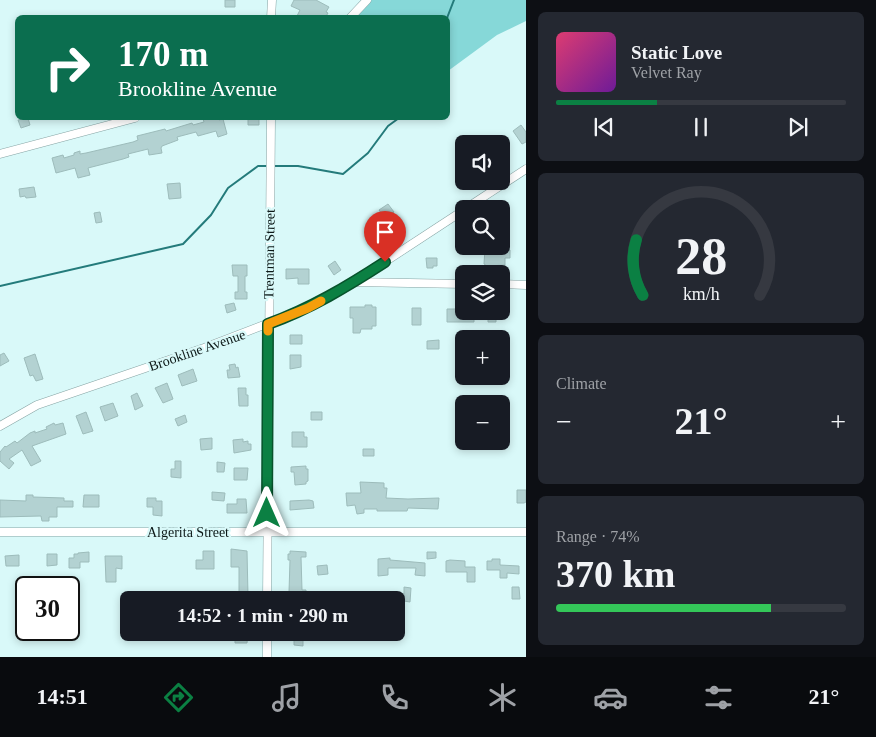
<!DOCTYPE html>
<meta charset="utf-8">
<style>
:root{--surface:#171b24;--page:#242831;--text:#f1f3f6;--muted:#9ea1a6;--line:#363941;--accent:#0b8043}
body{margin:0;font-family:Georgia,serif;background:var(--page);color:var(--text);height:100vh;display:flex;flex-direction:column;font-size:19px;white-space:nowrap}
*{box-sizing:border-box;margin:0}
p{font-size:16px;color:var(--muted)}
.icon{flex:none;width:28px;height:28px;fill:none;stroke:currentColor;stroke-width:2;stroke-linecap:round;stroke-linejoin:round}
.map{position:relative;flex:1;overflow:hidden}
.side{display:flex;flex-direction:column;gap:12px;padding:12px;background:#0d0f14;width:350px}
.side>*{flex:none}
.top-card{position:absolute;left:15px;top:15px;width:435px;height:105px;border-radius:8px;box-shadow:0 2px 8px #0003;background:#0b6e4f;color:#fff;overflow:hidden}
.controls{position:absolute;left:455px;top:135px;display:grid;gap:10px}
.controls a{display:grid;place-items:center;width:55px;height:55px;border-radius:8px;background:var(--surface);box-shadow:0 2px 8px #0003;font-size:25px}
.speed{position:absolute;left:15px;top:576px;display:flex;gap:10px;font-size:25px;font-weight:700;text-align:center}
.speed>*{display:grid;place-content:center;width:65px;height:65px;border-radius:50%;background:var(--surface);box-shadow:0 2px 8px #0003;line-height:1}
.speed .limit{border:2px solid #111;border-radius:8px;background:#fff;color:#111}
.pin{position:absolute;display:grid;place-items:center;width:42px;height:42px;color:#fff;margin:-51px -21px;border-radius:50% 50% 50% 0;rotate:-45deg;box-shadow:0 0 5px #0007}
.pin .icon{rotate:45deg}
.me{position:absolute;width:55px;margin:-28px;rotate:0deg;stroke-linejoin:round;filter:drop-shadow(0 0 4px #0008)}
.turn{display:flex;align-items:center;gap:18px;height:105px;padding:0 20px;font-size:22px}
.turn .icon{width:65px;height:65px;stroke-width:2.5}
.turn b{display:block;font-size:35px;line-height:42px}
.big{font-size:38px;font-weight:700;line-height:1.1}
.side .widget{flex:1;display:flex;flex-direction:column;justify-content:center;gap:8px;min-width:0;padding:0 18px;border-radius:8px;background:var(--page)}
.side .dial{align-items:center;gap:0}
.dial svg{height:130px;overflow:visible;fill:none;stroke:var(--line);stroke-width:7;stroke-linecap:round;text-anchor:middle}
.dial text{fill:var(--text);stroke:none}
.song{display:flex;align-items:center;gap:15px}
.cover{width:60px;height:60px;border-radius:8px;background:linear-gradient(135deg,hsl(340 70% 55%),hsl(280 70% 35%))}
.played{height:5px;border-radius:2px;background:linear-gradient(90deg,var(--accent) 35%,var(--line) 35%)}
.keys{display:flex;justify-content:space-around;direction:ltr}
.heat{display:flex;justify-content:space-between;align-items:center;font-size:28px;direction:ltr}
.charge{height:8px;border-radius:4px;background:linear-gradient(90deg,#34c759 74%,var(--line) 0)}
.trip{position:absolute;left:120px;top:591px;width:285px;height:50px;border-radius:8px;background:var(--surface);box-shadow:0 2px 8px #0003;font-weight:700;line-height:50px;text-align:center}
.tab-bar{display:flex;height:80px;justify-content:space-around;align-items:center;background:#090b0e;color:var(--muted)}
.tab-bar .icon{width:35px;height:35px}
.tab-bar .selected{color:var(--accent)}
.tab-bar b{font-size:22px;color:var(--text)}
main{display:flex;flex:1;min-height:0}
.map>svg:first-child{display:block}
.green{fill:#86d8d8}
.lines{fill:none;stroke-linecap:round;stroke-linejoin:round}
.stream{stroke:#247b7b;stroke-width:2}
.building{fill:#b3d2d2;stroke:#9dbcbb}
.minor-casing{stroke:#86a4a4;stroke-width:9}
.minor{stroke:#fff;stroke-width:8}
.route-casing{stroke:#07532c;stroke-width:12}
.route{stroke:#0b8043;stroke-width:9}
.slow{stroke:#f59e0b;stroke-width:9}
.labels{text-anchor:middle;stroke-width:4.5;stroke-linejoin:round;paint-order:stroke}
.street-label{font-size:14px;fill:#0c1817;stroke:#d9f9f9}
</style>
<main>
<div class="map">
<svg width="526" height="657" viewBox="0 0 526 657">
<rect width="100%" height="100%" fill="#d9f9f9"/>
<path class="green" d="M369,0H526V21L497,35L448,71V18H353Z"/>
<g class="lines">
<path class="stream" d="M447,18L454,0
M273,166H298L343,174L368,153L388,126L399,118
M0,286L183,244L211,215L228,188L258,166H268"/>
</g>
<path class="building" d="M225,0H235V7H225Z
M294,0H316L329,7L326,12L328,13L325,18H296L300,10L291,6Z
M28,118L30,125L21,128L18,120Z
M209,118H218L219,120L223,119L227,134L218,137L216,131L198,136L196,132L177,137L178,140L162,146L161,148L162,153L149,155L148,149L128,154L129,157L123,159L88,168L90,175L78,178L75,168L56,173L52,158L63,155L64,158L74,155V153L80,151V154L86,153L133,142L138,140L137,136L165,129L166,131L192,123L193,125L204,122L203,119Z
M248,118H259V125H248Z
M521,125L526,132V142L522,144L513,131Z
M180,183L181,198L169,199L167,184Z
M34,187L36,197L26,198L25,196L20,197L19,189Z
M388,204L394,212L385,218L379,210Z
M100,212L102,222L96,223L94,213Z
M485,249L510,250V258H505V265L487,266L484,264Z
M426,258H437V266H433V268H427Z
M335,261L341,270L334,275L328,266Z
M232,265H247V276H245V292H247V299H235V292H238V276H233Z
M286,269H309V284H298V278L286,279Z
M234,303L236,310L227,313L225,305Z
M365,305H372V307H376V326H372V329H361L360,333H353V318H350V307H365Z
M412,308H421V325H412Z
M447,309H464V311H474V322H447Z
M488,311H496V322H488Z
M290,335H302V344H290Z
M439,340V349H427V341Z
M4,353L9,361L0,366V355Z
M35,354L43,379L36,381L33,375L30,376L24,358Z
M290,355H301V367L290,369Z
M235,364L236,368L238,367L240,377L228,378L227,370H230L229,365Z
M193,369L197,381L182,386L178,375Z
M167,383L173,399L163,403L155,388Z
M238,388H246V395H248V406H239Z
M137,393L143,406L135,410L131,396Z
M113,403L118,416L105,421L100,407Z
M86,412L93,431L83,434L76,416Z
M311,412H322V420H311Z
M185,415L187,422L178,426L175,419Z
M54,423L55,425L63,423L66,434L32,446L41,461L31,466L22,450L9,459L14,463L9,469L0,461V452L5,446L6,447L15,441L17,443L30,433L35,431V433L47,429L46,427Z
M292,432H304V437H307V447H292Z
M212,438V449L201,450L200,439Z
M243,439V442L248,441V444H251V450L234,453L233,440Z
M363,449H374V456H363Z
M175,461H181V478L171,477V469H175Z
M217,462L225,463L224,472H217Z
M306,466V469H308V481L306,482V484L295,485L294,472H291V467Z
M234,468H248L247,480H234Z
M360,482L384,483V488H387L386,498L408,499L439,498L438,509L408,508L407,511H377V509H364V513L357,514L355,505L347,506L346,493H361Z
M517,490H526V502L524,503H517Z
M212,492L225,493L224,501L212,500Z
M26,495H33V497L64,498V501H73V507H57V517H49V521H42L41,516L0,517V500L26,501Z
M84,495H99V507H83Z
M147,498H156V501H162V516L153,515V507H147Z
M237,499H246L247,513H227V504H237Z
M309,500L313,501L314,508L290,510V501Z
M231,549L247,551L248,596H239V567H231Z
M203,551H214V569H196V560H203Z
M290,551L306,552V557H301L302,590H306V597H292V592H289L290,560H288V554H290Z
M89,552V562H80V568H69V558H74V554H78V553Z
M427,552H436V558L427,559Z
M47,554H57V565L47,566Z
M19,555V566H6L5,556Z
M105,556H122V569L116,568V582H106Z
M390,558V560L425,563V576L415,575L416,568H388V575L378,576V559Z
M492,559H500V565L519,566V574L507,573V578H500V570H487V561H492Z
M450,560L465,561V567H475V582H467V572H446V561Z
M327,565L328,574L318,575L317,566Z
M404,587L411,588L410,602L404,601Z
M512,587H519L520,599H512Z
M238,632H248L247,643H235V633Z
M297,637H303V646L294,645V638Z"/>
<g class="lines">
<g class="minor-casing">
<path id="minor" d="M271,18L272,0
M350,18L367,0
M0,154L135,118
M465,209L526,169
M354,282L464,284
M501,284L526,285
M0,426L37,405L204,348L308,308L354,282L464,210
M0,532H526
M267,600L271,118
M267,632V657"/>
</g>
<use href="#minor" class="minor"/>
</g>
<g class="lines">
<g class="route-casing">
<path id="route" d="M267,513L268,324C310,309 348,286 385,262"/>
</g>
<use href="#route" class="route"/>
<path class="slow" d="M268,331V324L308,308L321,301"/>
</g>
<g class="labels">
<g class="street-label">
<text transform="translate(269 254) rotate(-89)" y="5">Trentman Street</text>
<text transform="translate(197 350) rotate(-19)" y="5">Brookline Avenue</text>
<text x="188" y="537">Algerita Street</text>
</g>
</g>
</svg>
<div class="controls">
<a><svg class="icon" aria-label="sound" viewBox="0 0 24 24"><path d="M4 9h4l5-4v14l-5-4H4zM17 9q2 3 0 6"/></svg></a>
<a><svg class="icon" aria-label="search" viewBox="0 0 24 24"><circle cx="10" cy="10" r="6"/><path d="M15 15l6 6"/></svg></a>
<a><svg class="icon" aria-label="layers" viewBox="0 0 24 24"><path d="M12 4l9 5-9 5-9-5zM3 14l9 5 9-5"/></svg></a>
<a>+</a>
<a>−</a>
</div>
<div class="speed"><div class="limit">30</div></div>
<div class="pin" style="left:385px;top:262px;background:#d93025"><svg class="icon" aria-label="arrive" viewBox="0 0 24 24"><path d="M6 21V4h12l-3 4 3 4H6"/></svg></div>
<svg class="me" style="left:267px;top:513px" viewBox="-20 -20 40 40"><path d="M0-17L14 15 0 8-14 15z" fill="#0b8043" stroke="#fff" stroke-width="4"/></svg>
<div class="trip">14:52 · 1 min · 290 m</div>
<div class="top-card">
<div class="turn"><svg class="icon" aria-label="right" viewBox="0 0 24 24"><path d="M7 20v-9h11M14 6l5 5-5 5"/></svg><div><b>170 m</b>Brookline Avenue</div></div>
</div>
</div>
<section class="side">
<div class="widget">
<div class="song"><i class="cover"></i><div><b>Static Love</b><p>Velvet Ray</p></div></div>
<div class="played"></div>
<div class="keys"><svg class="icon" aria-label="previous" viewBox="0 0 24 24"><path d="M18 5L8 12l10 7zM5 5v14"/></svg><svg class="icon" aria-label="pause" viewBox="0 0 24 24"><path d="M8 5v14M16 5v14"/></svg><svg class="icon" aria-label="next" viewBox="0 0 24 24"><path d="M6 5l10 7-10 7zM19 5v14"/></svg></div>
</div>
<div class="widget dial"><svg viewBox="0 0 100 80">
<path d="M14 69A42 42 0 1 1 86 69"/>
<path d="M14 69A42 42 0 0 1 10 35" stroke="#0b8043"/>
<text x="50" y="56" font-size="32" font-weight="700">28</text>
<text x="50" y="72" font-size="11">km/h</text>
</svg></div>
<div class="widget"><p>Climate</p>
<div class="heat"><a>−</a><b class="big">21°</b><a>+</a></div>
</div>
<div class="widget"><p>Range · 74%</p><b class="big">370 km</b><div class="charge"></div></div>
</section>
</main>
<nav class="tab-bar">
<b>14:51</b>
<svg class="icon selected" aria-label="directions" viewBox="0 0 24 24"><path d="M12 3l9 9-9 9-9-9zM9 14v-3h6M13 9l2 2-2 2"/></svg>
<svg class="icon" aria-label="music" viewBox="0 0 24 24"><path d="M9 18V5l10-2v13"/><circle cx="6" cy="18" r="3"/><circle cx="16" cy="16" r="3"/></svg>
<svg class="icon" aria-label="phone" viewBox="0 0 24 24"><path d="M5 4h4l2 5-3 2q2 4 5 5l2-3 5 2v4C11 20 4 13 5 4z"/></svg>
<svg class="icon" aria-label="climate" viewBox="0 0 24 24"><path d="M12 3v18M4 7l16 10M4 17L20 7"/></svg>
<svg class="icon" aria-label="car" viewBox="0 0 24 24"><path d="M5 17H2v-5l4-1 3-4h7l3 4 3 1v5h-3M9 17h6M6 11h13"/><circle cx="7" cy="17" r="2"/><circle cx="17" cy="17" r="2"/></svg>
<svg class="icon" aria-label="filters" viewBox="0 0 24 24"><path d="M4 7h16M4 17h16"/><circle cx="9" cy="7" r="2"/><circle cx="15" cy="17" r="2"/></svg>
<b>21°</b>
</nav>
